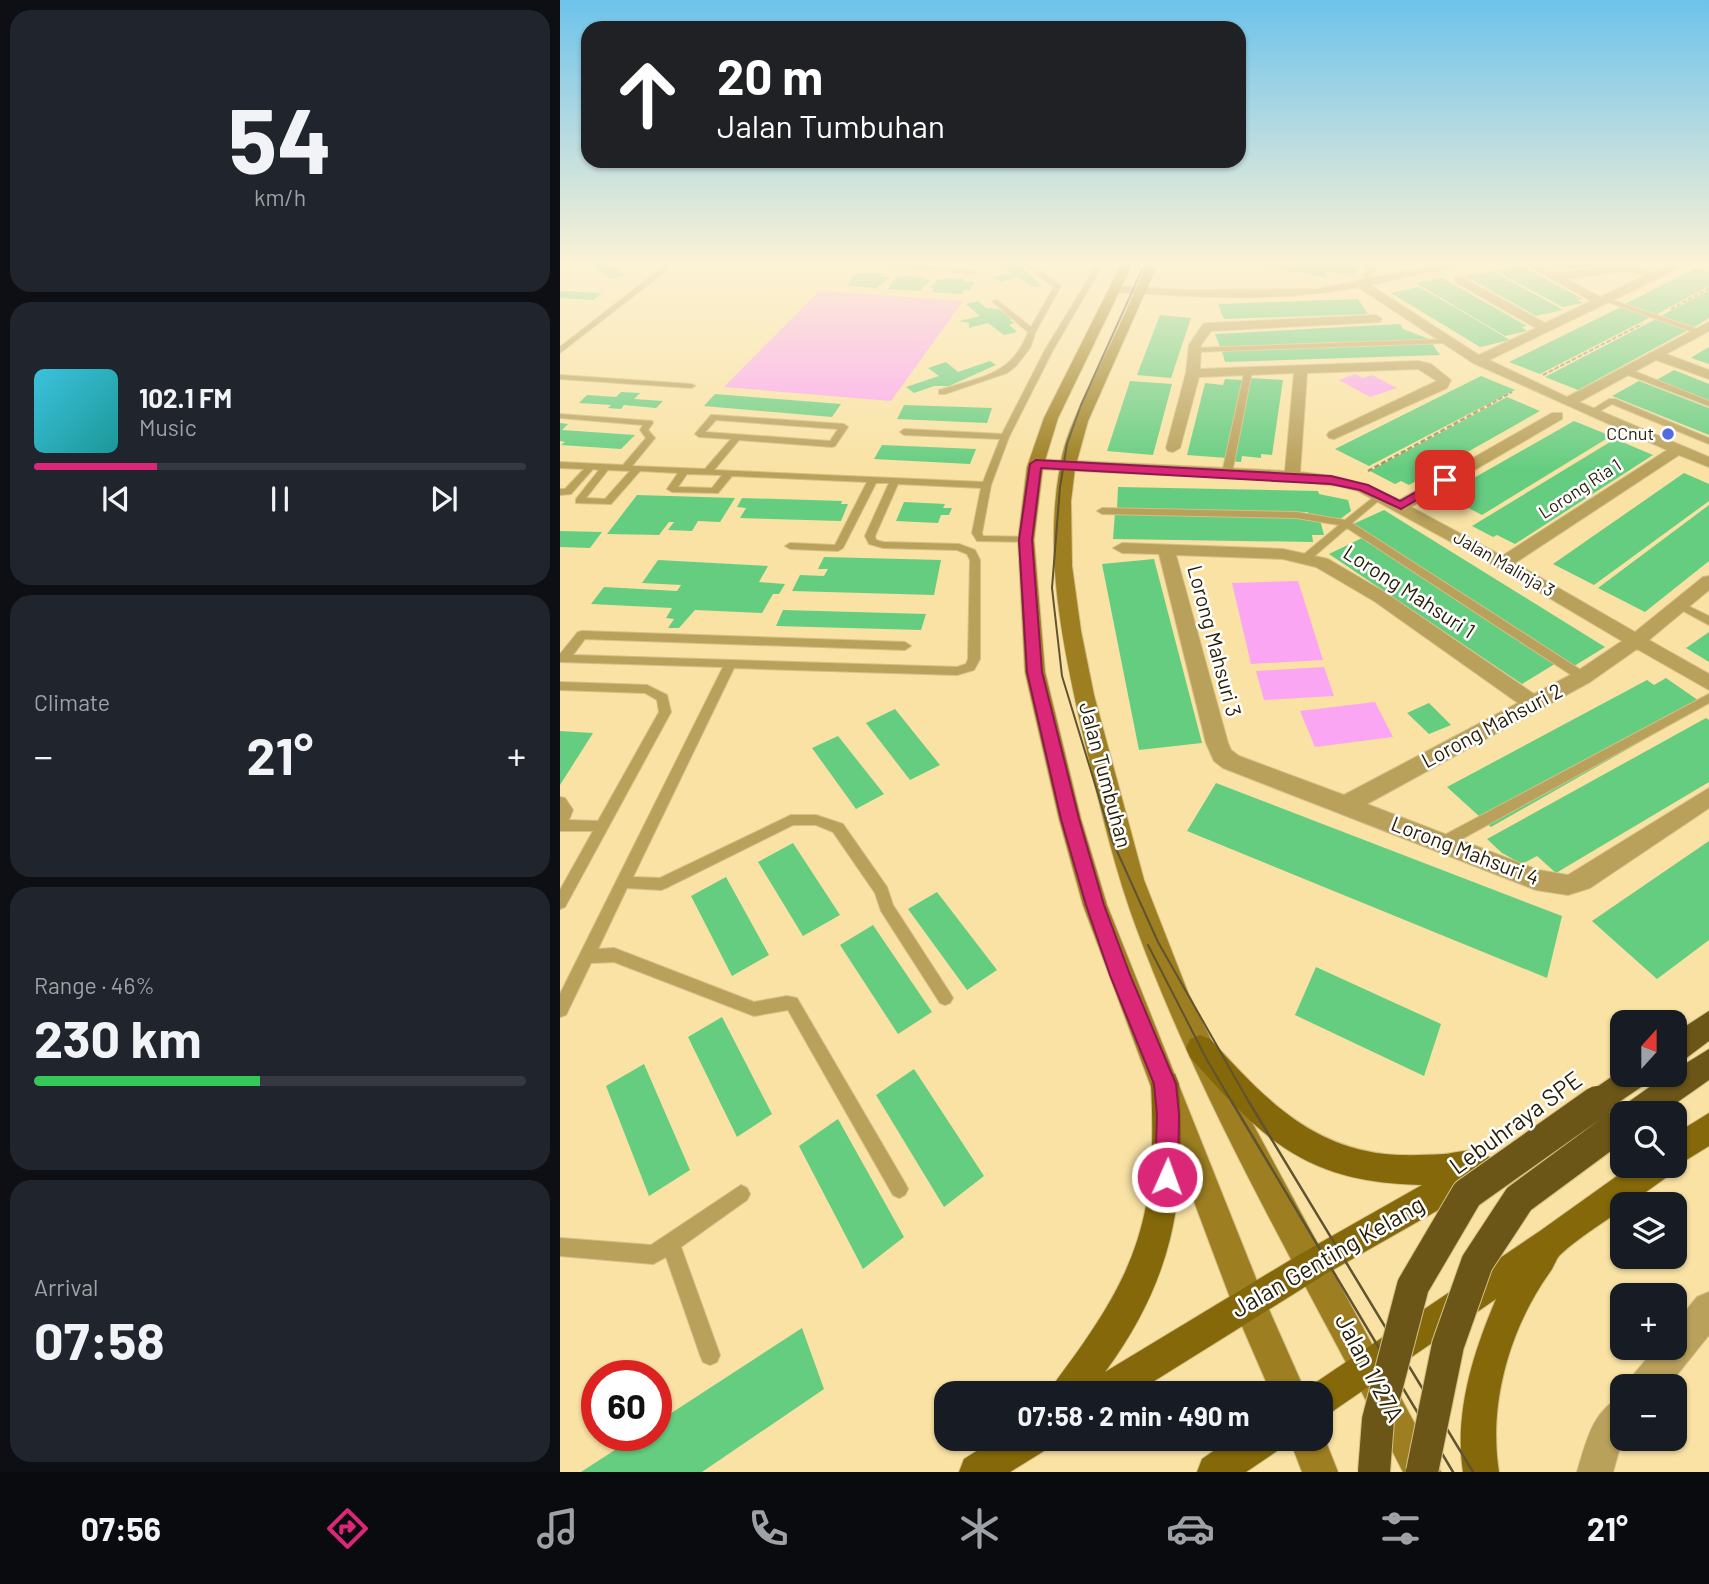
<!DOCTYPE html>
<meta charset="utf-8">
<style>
:root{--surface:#171b24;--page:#20242c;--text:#f1f3f6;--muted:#9ea1a6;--line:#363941;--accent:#db2777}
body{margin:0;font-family:Barlow,sans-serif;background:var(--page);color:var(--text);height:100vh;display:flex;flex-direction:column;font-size:26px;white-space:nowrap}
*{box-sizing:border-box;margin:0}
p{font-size:23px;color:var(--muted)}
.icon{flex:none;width:38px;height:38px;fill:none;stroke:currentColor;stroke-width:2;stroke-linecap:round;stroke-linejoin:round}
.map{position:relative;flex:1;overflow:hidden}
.details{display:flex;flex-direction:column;gap:10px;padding:10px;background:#0d0f14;width:560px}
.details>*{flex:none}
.guide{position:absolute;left:21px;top:21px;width:665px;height:147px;border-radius:21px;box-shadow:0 2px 5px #0004;background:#202124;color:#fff;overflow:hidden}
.needle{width:46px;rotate:21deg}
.tools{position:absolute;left:1050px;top:1010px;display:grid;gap:14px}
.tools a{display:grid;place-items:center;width:77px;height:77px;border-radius:14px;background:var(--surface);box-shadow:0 2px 5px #0004;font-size:35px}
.speed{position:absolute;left:21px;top:1360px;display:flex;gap:14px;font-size:35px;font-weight:700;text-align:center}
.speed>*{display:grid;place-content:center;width:91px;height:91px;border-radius:50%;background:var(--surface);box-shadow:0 2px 5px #0004;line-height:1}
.speed .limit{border:10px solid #d22;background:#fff;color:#111}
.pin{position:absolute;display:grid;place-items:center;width:60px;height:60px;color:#fff;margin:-30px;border-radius:14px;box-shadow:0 4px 10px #0006}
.me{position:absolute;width:77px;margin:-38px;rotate:2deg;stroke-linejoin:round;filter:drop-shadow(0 0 5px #0008)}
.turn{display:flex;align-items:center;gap:24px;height:147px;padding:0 21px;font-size:32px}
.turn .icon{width:91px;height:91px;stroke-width:2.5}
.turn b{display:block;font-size:49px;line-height:60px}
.big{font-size:52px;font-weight:700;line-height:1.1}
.details .tile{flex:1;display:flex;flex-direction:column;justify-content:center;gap:10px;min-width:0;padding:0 24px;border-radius:21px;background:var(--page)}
.details .dial{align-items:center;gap:0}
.dial b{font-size:91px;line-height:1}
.song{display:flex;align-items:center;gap:21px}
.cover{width:84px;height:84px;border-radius:10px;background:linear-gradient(135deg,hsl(190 70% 55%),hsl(180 70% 35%))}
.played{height:7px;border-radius:4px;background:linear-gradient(90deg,var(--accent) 25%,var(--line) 25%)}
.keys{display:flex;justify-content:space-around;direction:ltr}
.heat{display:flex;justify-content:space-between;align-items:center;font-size:38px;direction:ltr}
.charge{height:10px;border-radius:5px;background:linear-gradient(90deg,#34c759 46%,var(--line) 0)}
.trip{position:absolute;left:374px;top:1381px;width:399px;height:70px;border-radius:21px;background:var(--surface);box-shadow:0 2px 5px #0004;font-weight:700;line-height:70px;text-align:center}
.tabs{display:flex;height:112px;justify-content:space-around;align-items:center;background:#090b0e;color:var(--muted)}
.tabs .icon{width:49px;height:49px}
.tabs .active{color:var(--accent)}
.tabs b{font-size:32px;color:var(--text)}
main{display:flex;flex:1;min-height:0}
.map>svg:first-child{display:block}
.green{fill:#fba6f3}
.building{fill:#65cd80}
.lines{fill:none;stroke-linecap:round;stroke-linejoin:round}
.service-casing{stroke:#d3bf87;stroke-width:2}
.minor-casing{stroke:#d3bf87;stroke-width:2}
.secondary-casing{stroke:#d3bf87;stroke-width:2}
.primary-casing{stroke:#d3bf87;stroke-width:2}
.motorway-casing{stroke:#d3bf87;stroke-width:2}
.path-far1{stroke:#a39263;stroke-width:2;stroke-dasharray:4.5 2;stroke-linecap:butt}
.path{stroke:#a39263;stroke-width:2.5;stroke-dasharray:5 2.5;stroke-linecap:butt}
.service{fill:#b9a05b;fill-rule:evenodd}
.minor{fill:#b9a05b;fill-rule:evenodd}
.secondary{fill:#9d7f21;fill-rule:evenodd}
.primary{fill:#846809;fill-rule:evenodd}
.motorway{fill:#6b5618;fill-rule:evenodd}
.tram-far1{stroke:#5f5330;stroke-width:2}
.tram{stroke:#5f5330;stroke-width:2.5}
.motorway-bridge-far1-casing{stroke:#d3bf87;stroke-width:27;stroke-linecap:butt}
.motorway-bridge-casing{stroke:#d3bf87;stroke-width:34;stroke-linecap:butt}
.motorway-bridge-far1{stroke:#6b5618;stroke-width:25}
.motorway-bridge{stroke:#6b5618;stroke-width:32}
.route{fill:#db2777;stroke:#8e194d;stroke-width:2}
.poi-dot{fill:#516ce1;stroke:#fff;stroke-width:2.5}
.labels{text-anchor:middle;stroke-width:5;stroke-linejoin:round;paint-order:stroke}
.far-poi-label{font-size:18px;fill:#261d05;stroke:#fff;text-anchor:end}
.far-street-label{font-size:18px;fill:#261d05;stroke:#fff}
.street-label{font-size:21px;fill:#261d05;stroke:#fff}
.near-street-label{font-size:24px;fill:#261d05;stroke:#fff}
</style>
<main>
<section class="details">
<div class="tile dial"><b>54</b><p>km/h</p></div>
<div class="tile">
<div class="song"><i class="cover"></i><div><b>102.1 FM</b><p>Music</p></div></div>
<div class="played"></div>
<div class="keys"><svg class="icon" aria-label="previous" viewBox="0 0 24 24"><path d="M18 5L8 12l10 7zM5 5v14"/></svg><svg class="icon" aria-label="pause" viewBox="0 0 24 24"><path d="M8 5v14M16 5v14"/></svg><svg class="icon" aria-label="next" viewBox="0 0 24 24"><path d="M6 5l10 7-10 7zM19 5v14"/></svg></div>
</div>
<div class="tile"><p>Climate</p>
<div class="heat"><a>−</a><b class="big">21°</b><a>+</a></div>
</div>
<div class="tile"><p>Range · 46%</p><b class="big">230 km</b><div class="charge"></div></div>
<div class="tile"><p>Arrival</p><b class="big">07:58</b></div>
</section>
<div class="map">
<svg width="1149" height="1472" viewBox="0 0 1149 1472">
<rect width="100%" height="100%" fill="#f9e2a4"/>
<path class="green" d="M259,291L403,301L331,401L164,387Z
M795,374L803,378L812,375L837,388L810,397L779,380Z
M738,581L763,660L691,664L672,583Z
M764,667L774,696L704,700L696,671Z
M815,702L833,737L755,747L740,711Z"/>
<path class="building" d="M25,263H46L66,275L52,279Z
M436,263L455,265L450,268L458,266L462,268L456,270L464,269L481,286L473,287L458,277L441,282L434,277L451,273Z
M684,263H801L794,276L767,272L765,277Z
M986,263H1045L1046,265L996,270Z
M961,266L1023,299L1017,300L1023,303L1003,307L935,271Z
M1136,268L1149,272V286L1097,314L1065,304Z
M932,271L978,296L1003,310L976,316L905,276Z
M304,273L322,274L321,277H330L316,288L287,286L294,275Z
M343,276L364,277L363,279L371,280L359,291L328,289L335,278Z
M387,278L405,279L404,281L415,282L409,290H404L402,294L372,292L374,288H371L377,280Z
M882,278L967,326L961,327L967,331L945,336L856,283Z
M859,287L896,308L950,340L920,347L831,293Z
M1149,290V318L1134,327L1101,316Z
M0,291L42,293L33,300L0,298Z
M798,299L808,314L664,319L658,304Z
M418,301L426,308L439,309L452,319L450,320L454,323L449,325L457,332L444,335L428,323L409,328V323L399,321L420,316L406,304Z
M1061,307L1091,317L980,374L949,362Z
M600,315L631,318L611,378L577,375Z
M1096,319L1128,330L1018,390L985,377Z
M840,324L843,329L869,339L880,355L665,362L661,348L788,344L786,342L660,347L655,334Z
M1149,347V364L1131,358L1137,354Z
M430,361L436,365L389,386H374L354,393L346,387L379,376L368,368L386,362L398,372Z
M1114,370L1149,384V403L1093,382Z
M921,376L955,390L809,466L775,449Z
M689,378L723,380L712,455L701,454V458L682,456L681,462L671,461Z
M665,379L682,380L667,458L627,455L645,383L663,385Z
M570,381L612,384L593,455L547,451Z
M1079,381L1149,408V435L1052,396Z
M61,392L80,393L74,399L103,401L96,408L64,405L61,409L48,408L51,405L19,403L27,395L56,397Z
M155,394L281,404L272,417L144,406Z
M947,397L980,411L849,485L841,481L835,484L810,471Z
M344,405L432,408L427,423L337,419Z
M1014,421L1051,436L922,515L884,495Z
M0,423L8,424L2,430L75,435L61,449L1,445L5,442L0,441Z
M1055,439L1093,455L955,544L937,535L933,537L912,526Z
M322,445L416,449L410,464L314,459Z
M1124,473L1149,484V501L1034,585L993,564Z
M558,487L758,491L759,494L788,500L791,511L776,522L764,520L763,516H748V512L557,509Z
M77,495L175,498L160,522L138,521L132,531L108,530L114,522H109L99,535L47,534Z
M182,498L282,501L281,504H288L281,521L180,518L186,508L177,507Z
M344,502L385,504L383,508H392L389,515H381L378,523L336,521Z
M1149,505V561L1085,612L1038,588Z
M824,510L1045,647L1011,668L791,525Z
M555,513L748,516L760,520L764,535H752L753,542L553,539Z
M0,531L42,532L30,548L0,547Z
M804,537L998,662L962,684L769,554Z
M264,557L381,560L374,595L232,591L240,575L264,576L268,569H258Z
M594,559L642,743L579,750L542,564Z
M98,560L208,566L199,582L225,584L219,594H213L202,613L135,610L119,628H108L114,619L106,618L112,608L31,604L44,587L117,591L121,585L82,583Z
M223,610L366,614L361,630L216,626Z
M1149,632V662L1126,648Z
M1106,678L1145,705L931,827L887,787L1087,680L1094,685Z
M869,703L891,725L869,734L847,713Z
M335,709L380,765L350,780L306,723Z
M1146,718L1149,720V782L996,873L977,856L962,864L942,853L927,839Z
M0,731L33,733L0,785Z
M278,736L324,794L296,809L252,748Z
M656,783L1002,916L987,978L627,831Z
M1149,841V940L1097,979L1032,921Z
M233,843L280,915L243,936L198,862Z
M166,877L209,955L172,976L131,896Z
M377,892L437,970L407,990L348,909Z
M313,925L372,1012L338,1034L280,945Z
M756,967L881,1024L864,1076L735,1015Z
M162,1017L212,1114L177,1137L128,1037Z
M84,1064L130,1170L89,1196L46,1086Z
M354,1069L424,1176L384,1207L316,1095Z
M278,1119L344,1237L303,1269L239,1146Z
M242,1328L264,1389L142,1472H21L78,1435H96V1423Z"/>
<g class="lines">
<g class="service-casing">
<path id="service" d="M108,263H116L0,353V347Z
M295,263H329L414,270L417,272L414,274Z
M462,263H470L501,286L476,331L470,348L456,366L447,373L385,394H379V390C420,377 452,376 468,332L432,301L437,300L471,327L494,287Z
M538,263H544L493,350L449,437L431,485L422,533L423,536L466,537L469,538V542L417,541L412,533L421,488L338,484L315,536L316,540L323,542L399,544L415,550L420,560V659L414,670L397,675L174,668L73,877L100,878L231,815H256L283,824L327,887L333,905L390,993L393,998L390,1003L385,1005L380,1003L321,911L315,893L273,832L256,825H233L106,888L101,890L67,888L38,949L54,948L194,1002L227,996L237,998L345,1183L348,1189L345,1195L339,1198L333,1195L228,1010L194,1016L54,962L31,963L6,1015L0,1017V994L163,667L0,662V654L18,632L22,631L345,642L351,646L345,650L25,639L13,655L397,667L406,664L408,659L410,560L407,554L397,550L323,548L309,544L305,536L329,483H316L283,548L278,551L230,549L225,546L230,543L275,545L307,482L172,476L158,493L112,492L107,489L118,473L80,471L51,504L16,503V499L39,470L33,469L11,494L0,495V489H5L24,469L0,468V462L63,465L86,438L80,430L83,425L0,418V414L92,421L93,423L88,430L95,438L72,466L145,469L171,439L139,437L135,434L151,415H154L284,424L288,427L275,446L272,447L179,440L154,470L423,482L440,439L344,435L340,432L344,429L442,434L485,350ZM156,420L278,429L270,441L145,432ZM48,470L70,471L45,499L26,498ZM127,474L162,475L152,488L118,487Z
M792,263H822L809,275L818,282V284H814L802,275L810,268Z
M1045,299H1049L1143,331L1136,333L1045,301Z
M888,339V343H885L634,352L630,350L634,348Z
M685,369L692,371L672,473L667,476L662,473Z
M1063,369H1069L1149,401V406L1063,373Z
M0,375L131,384L135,386L131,388L0,379Z
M1049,399H1055L1149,438V444L1052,404L1035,414L1028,412Z
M820,492L825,495L823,497L792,523L1027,674L1029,677L1027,680H1019L787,528L751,559H743V555L779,525L736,518L542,514L537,511L542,508L736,512L785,520Z
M1120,602L1149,616V625L1116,607L1115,605L1116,603Z
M0,682L87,685L107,695L111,712L5,907L0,909V890L33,831H0V797L5,798L13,810L9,820L38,821L99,712L97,700L85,693L0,690Z
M1149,694V703L889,846L884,847L879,846L877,842L879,838Z
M181,1185L187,1188L190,1194L187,1200L121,1247L160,1355L157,1362L150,1365L143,1362L140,1355L106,1257L93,1264L0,1256V1238L91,1245Z"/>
</g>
<g class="minor-casing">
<path id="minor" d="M885,263H909L810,285L919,355L976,328L895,282V278H903L985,323L1031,301L963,263H977L996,273L1065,265L1096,270L1113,263H1130L929,360L1007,397L1149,322V331L1106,354L1149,370V379L1096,360L1019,402L1149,457V467L1119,455L955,563L1075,632L1143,577L1149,576V590L1089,640L1149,674V690L1077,649L1030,682L807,804L978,870L1008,875L1149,788V808L1030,888L1008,895L976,890L663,768L654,761L646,743L599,554L562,553L553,548L562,543L723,549L768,559L826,593L974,694L1016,672L1062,641L937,567L798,491L778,486L732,481L476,469L468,464L476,459L725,471L734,373L639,377L620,448L613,452L608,451L606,448L626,373L629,345L643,324L647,323L816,315L822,319L820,322L651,331L641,345L640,369L858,361L871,364L891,380L887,388L774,439L769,438L767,435L769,432L877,381L858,369L747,373L740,472C779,476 804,482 839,500L992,413H1002V419L851,507L942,556L1107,450L913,363L798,287C719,303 636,297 556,292L550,289L556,286L627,290L757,289ZM1065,271L1086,275L1040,297L1006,279ZM616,555L723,559L756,567L814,601L958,703L784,795L679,756L671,750L668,743Z
M1149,1292V1335L1108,1386H1069L1074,1374L1096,1348H1115V1324L1137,1297Z
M1062,1397V1438H1066L1061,1444L1053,1472H1017C1026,1443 1032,1410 1062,1397Z"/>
</g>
<g class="secondary-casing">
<path id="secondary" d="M562,263H573L498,418L483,467L474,540L485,672L521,819L547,905L703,1296L746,1393H711L672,1303L523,905L499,819L465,672L458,540L467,467L484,418Z
M587,263H598L528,421L515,468L511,501L512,566L521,631L534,695L584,880L629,995L694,1126L881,1472H843C752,1292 646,1117 576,927C552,862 537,793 521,726C502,641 484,554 500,467C505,433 523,401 538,370C555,335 572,300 587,263Z
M761,1429L778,1472H742L729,1438H761Z"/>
</g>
<g class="primary-casing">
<path id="primary" d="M640,1035L650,1039C701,1094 746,1145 825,1154C844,1156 865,1155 884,1154C894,1153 907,1149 917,1151C922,1152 927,1156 931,1158L935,1169L931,1180L764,1275L575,1393H491L496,1381C577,1273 598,1220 591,1084L595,1074L605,1070L615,1074L619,1084C627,1198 614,1278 545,1372L742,1253L862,1185C746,1183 703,1140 630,1057L626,1048L630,1039Z
M1149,1113V1146L1115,1167L1112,1166H1115V1134Z
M1071,1166H1111L1107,1177L1069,1204H1062V1209C1042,1224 1019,1237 1001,1254C996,1258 994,1267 990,1272C950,1328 928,1403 939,1472H903C894,1413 913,1353 936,1299L773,1411L761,1416V1393H746L749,1387L980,1231Z
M437,1438H489L484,1451L450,1472H399L404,1459Z
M672,1438H722L717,1451L686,1472H637L642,1459Z"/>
</g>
<g class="motorway-casing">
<path id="motorway" d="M1149,1011V1041L1125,1059L1115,1063V1033Z
M1149,1049V1080L1102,1113H1063L1067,1103L1108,1074H1115V1070Z"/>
</g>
<path class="path-far1" d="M1111,309L1149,288
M983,375L1082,324
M927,406L952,392"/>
<path class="path" d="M808,471L931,404"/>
<use href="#service" class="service"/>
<use href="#minor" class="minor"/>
<use href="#secondary" class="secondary"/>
<use href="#primary" class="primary"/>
<use href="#motorway" class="motorway"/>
<path class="tram-far1" d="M585,263L521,405L507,444L500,487L492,588L502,676L552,840L598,942L690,1104
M588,945L647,1060L673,1104"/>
<path class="tram" d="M672,1102L893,1472
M689,1102L913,1472"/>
<g class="motorway-bridge-far1-casing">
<path id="motorway-bridge-far1" d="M1034,1104L1078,1074"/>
</g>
<g class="motorway-bridge-casing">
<path id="motorway-bridge" d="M814,1472L818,1420L853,1286L907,1194L1037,1102
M862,1472L888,1345L917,1263L959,1199L1062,1123"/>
</g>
<use href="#motorway-bridge-far1" class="motorway-bridge-far1"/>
<use href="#motorway-bridge" class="motorway-bridge"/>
</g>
<linearGradient id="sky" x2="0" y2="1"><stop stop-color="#6dc3eb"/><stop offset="0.56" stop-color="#fcf2d6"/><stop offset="1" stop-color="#fcf2d6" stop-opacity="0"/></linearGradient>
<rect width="1149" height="470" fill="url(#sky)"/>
<path class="route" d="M476,460L771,476L808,485L840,501L881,478L891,480L841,509L800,490L771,484L481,468L472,540L482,672L519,819L544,905L570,975L616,1084L619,1115L618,1177L615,1185L607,1188L598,1185L595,1177L597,1115L594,1084L550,975L526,905L501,819L467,672L459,540L470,464Z"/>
<circle class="poi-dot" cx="1108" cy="434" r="7"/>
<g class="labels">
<g class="far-poi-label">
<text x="1094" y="440">CCnut</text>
</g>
<g class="far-street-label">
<text transform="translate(1020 489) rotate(-33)" y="6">Lorong Ria 1</text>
<text transform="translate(944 564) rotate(30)" y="6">Jalan Malinja 3</text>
</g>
<g class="street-label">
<text transform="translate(849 592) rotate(33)" y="7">Lorong Mahsuri 1</text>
<text transform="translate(654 641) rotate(75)" y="7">Lorong Mahsuri 3</text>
<text transform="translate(932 726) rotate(-28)" y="7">Lorong Mahsuri 2</text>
<text transform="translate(545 775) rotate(75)" y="7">Jalan Tumbuhan</text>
<text transform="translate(905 851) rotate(21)" y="7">Lorong Mahsuri 4</text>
</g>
<g class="near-street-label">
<text transform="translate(956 1123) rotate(-36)" y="8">Lebuhraya SPE</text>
<text transform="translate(768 1257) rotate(-30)" y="8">Jalan Genting Kelang</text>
<text transform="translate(809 1368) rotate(62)" y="8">Jalan 1/27A</text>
</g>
</g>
</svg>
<div class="tools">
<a><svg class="needle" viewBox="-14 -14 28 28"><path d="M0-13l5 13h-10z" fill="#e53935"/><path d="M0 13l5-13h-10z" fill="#9ea1a6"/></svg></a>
<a><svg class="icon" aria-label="search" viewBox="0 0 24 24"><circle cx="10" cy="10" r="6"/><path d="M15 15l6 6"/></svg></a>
<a><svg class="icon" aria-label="layers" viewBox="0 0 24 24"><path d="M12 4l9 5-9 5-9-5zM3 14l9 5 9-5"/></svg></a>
<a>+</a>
<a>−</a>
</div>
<div class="speed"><div class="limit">60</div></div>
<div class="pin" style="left:885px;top:480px;background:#d93025"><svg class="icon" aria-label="arrive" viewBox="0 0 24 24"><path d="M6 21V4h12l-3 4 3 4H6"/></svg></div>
<svg class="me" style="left:607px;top:1177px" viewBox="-20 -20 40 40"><circle r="17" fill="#db2777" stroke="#fff" stroke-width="3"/><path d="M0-11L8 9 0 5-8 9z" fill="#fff"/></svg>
<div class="trip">07:58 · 2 min · 490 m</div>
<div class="guide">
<div class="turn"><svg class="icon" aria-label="ahead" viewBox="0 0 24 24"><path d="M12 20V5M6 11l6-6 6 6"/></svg><div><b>20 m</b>Jalan Tumbuhan</div></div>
</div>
</div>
</main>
<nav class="tabs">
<b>07:56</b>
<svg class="icon active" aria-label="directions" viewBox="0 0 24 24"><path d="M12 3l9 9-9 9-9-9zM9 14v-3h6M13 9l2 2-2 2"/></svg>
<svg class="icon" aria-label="music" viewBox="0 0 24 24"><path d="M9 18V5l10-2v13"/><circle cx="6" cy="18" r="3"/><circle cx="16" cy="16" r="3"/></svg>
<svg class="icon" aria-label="phone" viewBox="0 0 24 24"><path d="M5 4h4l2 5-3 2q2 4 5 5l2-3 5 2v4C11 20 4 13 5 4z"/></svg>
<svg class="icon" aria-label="climate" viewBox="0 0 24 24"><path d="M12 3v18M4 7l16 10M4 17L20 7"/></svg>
<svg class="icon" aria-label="car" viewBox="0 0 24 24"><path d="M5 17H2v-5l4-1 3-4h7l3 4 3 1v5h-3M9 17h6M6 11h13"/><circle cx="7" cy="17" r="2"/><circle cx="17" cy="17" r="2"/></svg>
<svg class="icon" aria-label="filters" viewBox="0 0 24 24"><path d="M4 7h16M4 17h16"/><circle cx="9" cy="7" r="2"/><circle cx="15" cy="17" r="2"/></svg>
<b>21°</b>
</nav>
